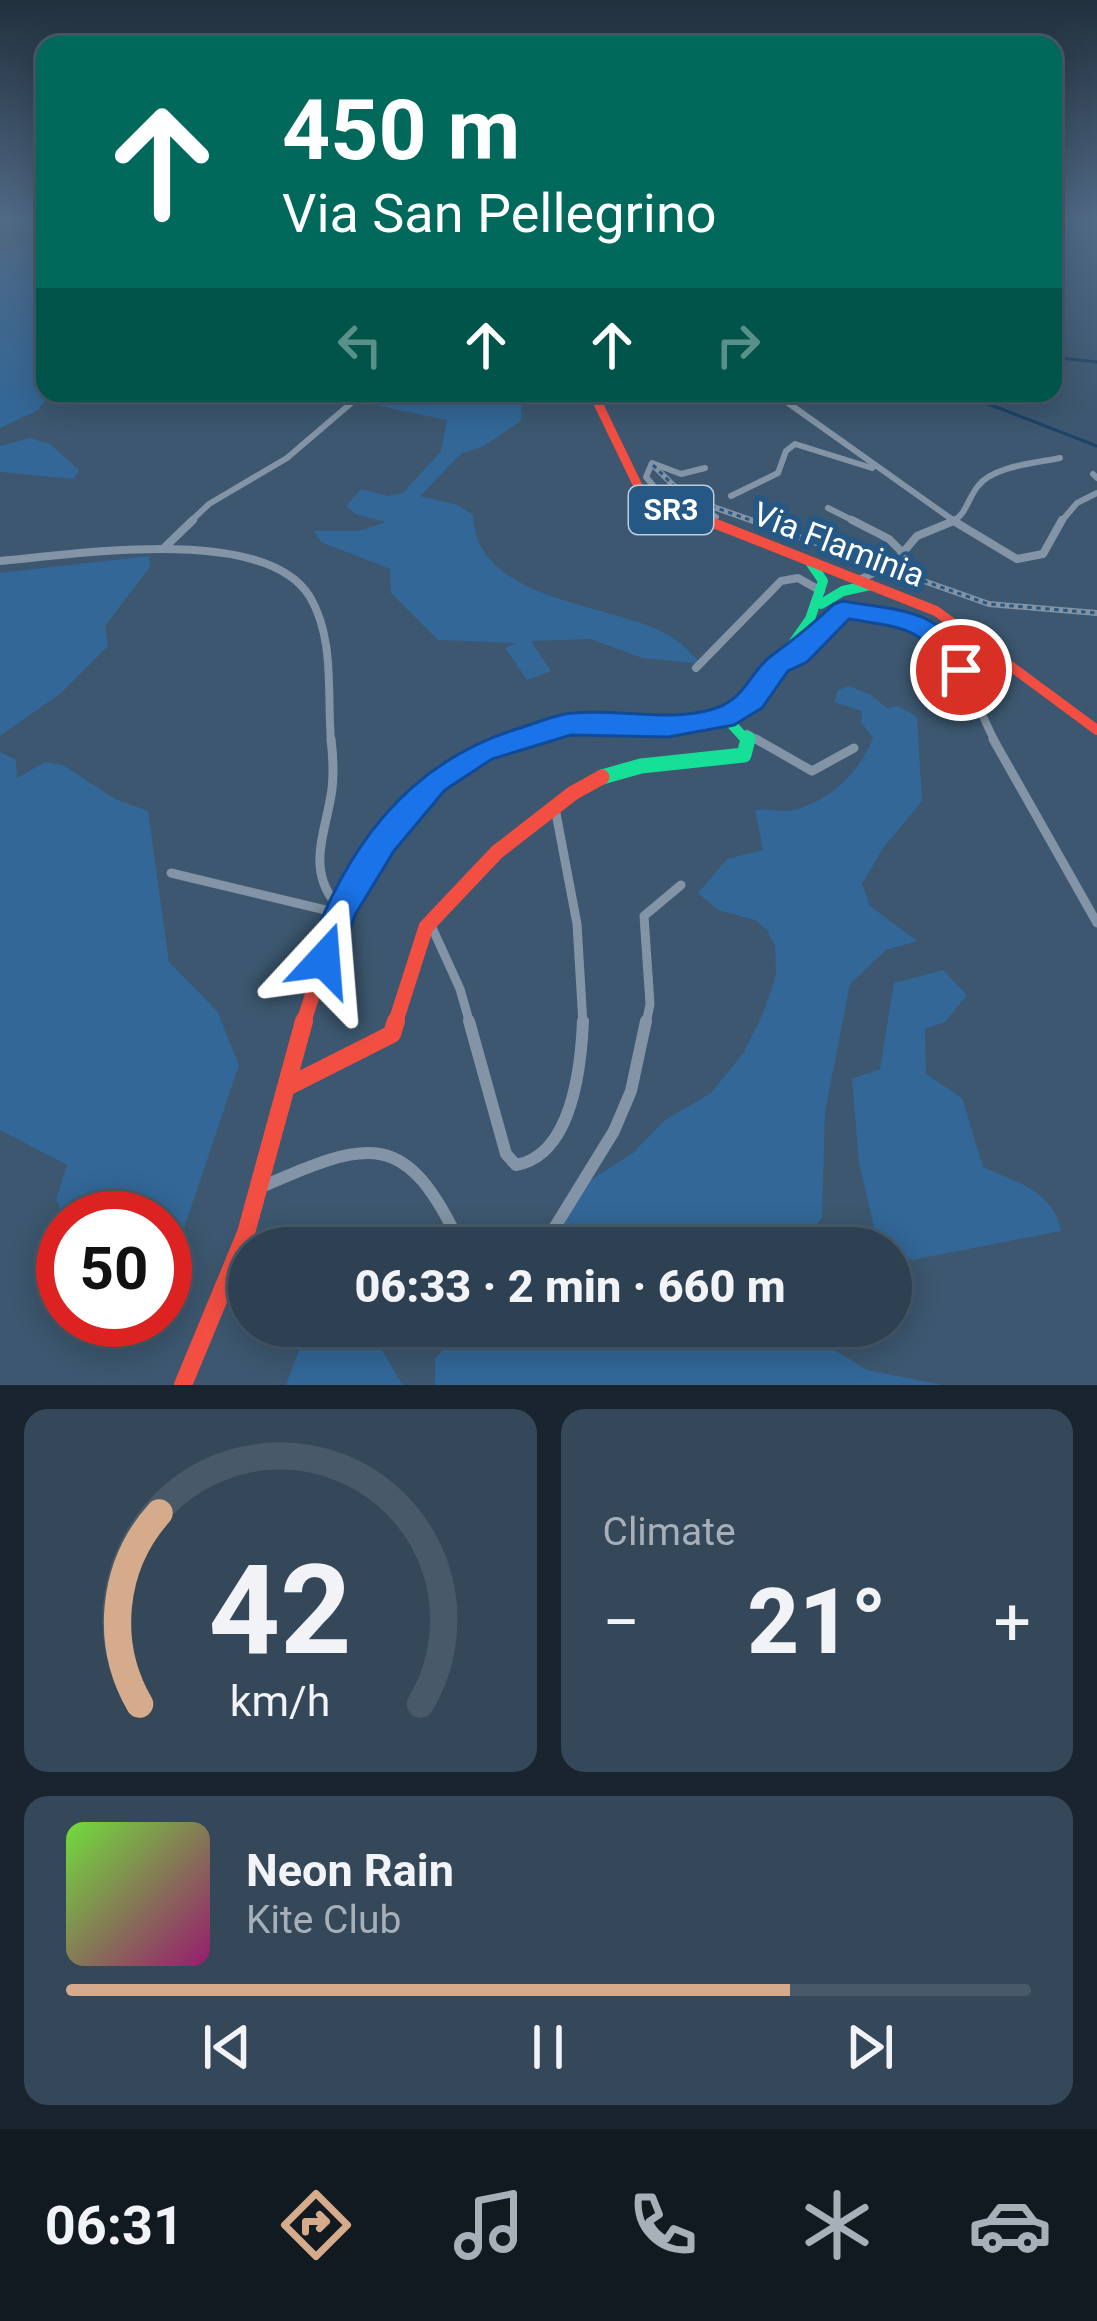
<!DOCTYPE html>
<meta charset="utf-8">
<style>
:root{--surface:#2d4153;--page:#35485a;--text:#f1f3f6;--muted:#a7afb8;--line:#485a6a;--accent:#d6ab8b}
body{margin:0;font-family:Roboto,sans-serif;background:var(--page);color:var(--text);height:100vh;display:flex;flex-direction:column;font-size:45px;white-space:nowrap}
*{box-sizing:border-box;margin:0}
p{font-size:39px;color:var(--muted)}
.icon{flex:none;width:66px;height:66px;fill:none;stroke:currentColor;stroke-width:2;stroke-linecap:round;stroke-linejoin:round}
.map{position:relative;height:1385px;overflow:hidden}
.drawer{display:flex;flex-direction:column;gap:24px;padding:24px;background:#19242e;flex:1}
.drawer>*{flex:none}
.banner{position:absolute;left:36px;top:36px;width:1026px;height:366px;border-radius:24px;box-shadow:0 6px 30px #0003,0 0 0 3px var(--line);background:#00695c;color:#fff;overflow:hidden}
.speed{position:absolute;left:36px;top:1191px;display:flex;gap:24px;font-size:60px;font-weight:700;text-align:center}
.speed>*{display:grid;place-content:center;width:156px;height:156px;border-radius:50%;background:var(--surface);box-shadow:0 6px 30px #0003,0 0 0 3px var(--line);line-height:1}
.speed .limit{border:18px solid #d22;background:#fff;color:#111}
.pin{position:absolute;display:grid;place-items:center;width:102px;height:102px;color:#fff;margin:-51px;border:6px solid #fff;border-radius:50%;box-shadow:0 3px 12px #0007}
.me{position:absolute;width:132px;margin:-66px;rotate:19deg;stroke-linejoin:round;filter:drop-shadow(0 0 9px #0008)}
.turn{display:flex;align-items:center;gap:42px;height:252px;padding:0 48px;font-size:54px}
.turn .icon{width:156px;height:156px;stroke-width:2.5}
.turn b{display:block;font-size:84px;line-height:102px}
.lanes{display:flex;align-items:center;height:114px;padding:0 48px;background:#0003;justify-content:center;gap:60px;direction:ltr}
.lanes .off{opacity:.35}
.big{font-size:90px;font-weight:800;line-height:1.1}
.drawer .widget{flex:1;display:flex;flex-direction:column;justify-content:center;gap:18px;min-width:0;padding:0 42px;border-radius:24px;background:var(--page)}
.drawer .dial{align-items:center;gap:0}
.dial svg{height:312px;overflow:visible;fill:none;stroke:var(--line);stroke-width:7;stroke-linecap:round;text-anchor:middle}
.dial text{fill:var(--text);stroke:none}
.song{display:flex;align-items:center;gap:36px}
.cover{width:144px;height:144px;border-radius:18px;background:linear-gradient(135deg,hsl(100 70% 55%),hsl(320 70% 35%))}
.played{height:12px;border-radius:6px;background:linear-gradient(90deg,var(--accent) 75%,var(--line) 75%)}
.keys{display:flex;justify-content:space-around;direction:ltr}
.heat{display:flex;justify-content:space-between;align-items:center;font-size:66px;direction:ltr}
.drawer .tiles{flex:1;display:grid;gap:24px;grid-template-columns:1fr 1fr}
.widget:last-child{grid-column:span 2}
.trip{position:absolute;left:228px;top:1227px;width:684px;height:120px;border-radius:60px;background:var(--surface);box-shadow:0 6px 30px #0003,0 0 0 3px var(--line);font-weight:800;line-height:120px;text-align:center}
.tab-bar{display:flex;height:192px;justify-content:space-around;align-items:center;background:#121a21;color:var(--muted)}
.tab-bar .icon{width:84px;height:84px}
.tab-bar .on{color:var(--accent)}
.tab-bar b{font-size:54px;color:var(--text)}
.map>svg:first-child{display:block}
.green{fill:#326797}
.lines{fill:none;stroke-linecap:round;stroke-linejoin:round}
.stream{stroke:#1d4367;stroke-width:3}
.street-far3{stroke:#8294a5;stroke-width:6}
.street-far2{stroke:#8294a5;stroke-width:8}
.street-far1{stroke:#8294a5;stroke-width:9}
.street{stroke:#8294a5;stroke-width:12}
.fast-far1{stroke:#16e098;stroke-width:10}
.fast{stroke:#16e098;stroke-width:15}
.slow-far1{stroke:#ffcf43;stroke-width:10}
.slow{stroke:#ffcf43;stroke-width:15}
.jam-far3{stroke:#f24e42;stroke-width:9}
.jam-far2{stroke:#f24e42;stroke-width:10}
.jam-far1{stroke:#f24e42;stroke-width:15}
.jam{stroke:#f24e42;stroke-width:18}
.rail-casing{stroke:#8393a4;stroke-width:6}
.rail{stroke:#265885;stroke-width:3;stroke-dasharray:4.5;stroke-linecap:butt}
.route{fill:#1a73e8;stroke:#114b97;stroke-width:3}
.labels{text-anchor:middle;stroke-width:12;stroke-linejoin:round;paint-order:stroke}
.shield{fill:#265885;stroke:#becdda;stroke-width:3}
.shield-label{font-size:30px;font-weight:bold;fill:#fff}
.street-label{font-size:33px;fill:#fff;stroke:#265885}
</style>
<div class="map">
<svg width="1097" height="1385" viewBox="0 0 1097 1385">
<rect width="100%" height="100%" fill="#3c576f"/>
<path class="green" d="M21,219H45V393H51L38,410L0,428V255L26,240Z
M391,393H522L521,421L482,447L462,453L420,496L458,505L473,515C476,602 607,602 667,634C680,641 691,654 702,664L642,658L591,639L531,641L551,671L527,680L505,648L517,643L438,640L391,593L390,569L321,542L314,531H359L386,522L355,514L346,506L361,489L388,496L403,493L441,451L447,420L380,406Z
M30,438L50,444L79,470L74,479L0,472V446Z
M149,556L150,567L105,626L108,646L60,694L0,736V573Z
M849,686L871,695L887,708L898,706L917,717L922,801L883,848L862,884L870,906L917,941L886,950L850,984L825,1112L822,1218L796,1248H546L589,1181L633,1153L665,1120L711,1093L744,1052L764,1011L776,975L775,946L767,930L755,920L718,910L698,893L727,859L763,850L755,810C767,808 783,813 795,810C833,798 858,774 873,738L861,722L862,711L834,702L838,690Z
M0,752L16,760L17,778L45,762L63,765L115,799L148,811L169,962L217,1011L239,1065L165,1285V1218H64L56,1200L67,1165L0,1130Z
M943,970L967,995L945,1022L925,1029L926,1074L962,1098L983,1167C1017,1183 1053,1190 1061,1231L912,1260L878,1243L859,1163L852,1079L880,1069L894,983Z
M308,1326H367L403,1385H286Z
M464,1326H795L867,1370L943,1385H435V1359Z"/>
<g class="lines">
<path class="stream" d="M1053,357L1097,362
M960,393L1097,446"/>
<path class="street-far3" d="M774,393L957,523
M705,468L681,474L652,463L646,477L675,512H706L716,517
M1093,474L1097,478
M731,496L778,473L786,451L795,444L872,468
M828,508L858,523
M189,523L209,504L287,458L363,393
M949,523C967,516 966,501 978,486C993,466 1036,463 1060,458
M1060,523L1077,503L1097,493"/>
<path class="street-far2" d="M852,520L889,539L903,553
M952,520L1017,559L1043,554L1062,520
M164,548L193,520
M0,561C74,555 265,523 310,597C335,639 327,695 331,742
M861,579L894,563L917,536L956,520
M780,664L796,656L843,610C958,631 947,642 995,742
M696,668L781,581L798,578L821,591
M747,734L761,742"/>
<path class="street-far1" d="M331,739C333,756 334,772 332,789C326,834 304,870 340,909
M756,739L812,771L854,748
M993,739L1097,923
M555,808L577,924L583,1024
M171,873L338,913
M430,923L460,989L470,1024
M646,1024L650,1004L644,916L681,885"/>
<path class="street" d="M469,1021L506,1154L516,1165C572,1155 581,1067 583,1021
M259,1188C370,1139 406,1127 462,1248
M542,1248L614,1131L631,1091L646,1021"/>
<path class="fast-far1" d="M821,604L843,591L870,585
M755,698L810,619L823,581L810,562
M725,717L748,742"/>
<path class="fast" d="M602,777L641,766L744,755L748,739"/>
<path class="slow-far1" d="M503,742C532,730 562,724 593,722C652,719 704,734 755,698"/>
<path class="slow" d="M366,869C403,812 446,765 510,739"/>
<path class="jam-far3" d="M593,393L638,486L650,498L714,523"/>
<path class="jam-far2" d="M706,520L936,611L1097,730"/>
<path class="jam-far1" d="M303,1024L325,956L366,869
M395,1024L426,927L497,852L573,793L602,777"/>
<path class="jam" d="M287,1087L392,1034L396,1021
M183,1385L246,1233L304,1021"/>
<g class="rail-casing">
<path id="rail" d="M653,465L674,486L705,504L989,604L1097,613"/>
</g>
<use href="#rail" class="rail"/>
</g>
<linearGradient id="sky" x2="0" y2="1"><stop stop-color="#21303d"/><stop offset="0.53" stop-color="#506985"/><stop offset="1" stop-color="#506985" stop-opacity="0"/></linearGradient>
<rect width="1097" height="413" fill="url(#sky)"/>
<path class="route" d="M843,601C908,612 940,608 974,670L961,679L951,677C924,626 902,628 849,619L807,662L788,671L762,708L734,725L668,737L571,735L492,759L445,790L394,851L355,915L336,972L324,977L312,972L306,960C343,851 406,762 520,728C537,723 556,714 573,713C621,708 673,724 719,707C746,696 751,671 771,656C796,638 812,625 834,604Z"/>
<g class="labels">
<rect class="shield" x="629" y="486" width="84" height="48" rx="9"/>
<g class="shield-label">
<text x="671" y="520">SR3</text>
</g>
<g class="street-label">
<text transform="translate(839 544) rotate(21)" y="12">Via Flaminia</text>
</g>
</g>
</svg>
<div class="speed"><div class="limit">50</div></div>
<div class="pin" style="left:961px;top:670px;background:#d93025"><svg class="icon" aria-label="arrive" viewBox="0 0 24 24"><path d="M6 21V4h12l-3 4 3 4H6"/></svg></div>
<svg class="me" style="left:324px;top:960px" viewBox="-20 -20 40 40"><path d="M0-17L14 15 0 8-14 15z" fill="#1a73e8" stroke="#fff" stroke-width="4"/></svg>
<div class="trip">06:33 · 2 min · 660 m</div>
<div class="banner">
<div class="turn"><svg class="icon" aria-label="ahead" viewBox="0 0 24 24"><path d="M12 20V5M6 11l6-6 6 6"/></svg><div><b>450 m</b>Via San Pellegrino</div></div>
<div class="lanes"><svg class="icon off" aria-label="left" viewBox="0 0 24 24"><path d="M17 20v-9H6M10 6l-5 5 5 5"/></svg><svg class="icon" aria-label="ahead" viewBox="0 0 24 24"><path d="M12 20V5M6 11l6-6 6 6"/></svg><svg class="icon" aria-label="ahead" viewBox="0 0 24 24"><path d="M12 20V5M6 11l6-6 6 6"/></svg><svg class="icon off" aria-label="right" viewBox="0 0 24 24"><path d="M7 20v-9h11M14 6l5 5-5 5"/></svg></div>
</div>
</div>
<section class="drawer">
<div class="tiles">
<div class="widget dial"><svg viewBox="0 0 100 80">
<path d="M14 69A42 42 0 1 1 86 69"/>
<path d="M14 69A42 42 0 0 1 19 20" stroke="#d6ab8b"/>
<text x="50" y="56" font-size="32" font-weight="700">42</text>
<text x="50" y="72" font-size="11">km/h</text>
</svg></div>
<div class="widget"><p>Climate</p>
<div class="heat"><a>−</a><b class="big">21°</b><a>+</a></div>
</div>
<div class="widget">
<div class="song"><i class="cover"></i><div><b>Neon Rain</b><p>Kite Club</p></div></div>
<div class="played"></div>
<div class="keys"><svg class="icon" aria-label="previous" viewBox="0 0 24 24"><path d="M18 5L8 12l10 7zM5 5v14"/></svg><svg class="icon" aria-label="pause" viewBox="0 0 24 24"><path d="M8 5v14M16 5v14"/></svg><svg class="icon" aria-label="next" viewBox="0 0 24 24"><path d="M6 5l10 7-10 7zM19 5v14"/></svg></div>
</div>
</div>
</section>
<nav class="tab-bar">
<b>06:31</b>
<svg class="icon on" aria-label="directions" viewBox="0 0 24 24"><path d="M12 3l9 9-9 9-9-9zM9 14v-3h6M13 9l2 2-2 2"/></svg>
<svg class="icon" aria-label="music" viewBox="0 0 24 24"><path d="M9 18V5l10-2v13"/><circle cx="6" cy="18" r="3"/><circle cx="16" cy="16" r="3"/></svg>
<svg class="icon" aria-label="phone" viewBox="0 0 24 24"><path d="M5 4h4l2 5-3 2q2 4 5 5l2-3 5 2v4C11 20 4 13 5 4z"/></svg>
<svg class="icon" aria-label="climate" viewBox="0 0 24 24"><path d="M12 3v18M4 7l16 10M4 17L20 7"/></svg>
<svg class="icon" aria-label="car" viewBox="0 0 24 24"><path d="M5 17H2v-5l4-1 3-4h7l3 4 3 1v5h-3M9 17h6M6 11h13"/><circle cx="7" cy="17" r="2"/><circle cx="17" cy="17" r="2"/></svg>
</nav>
